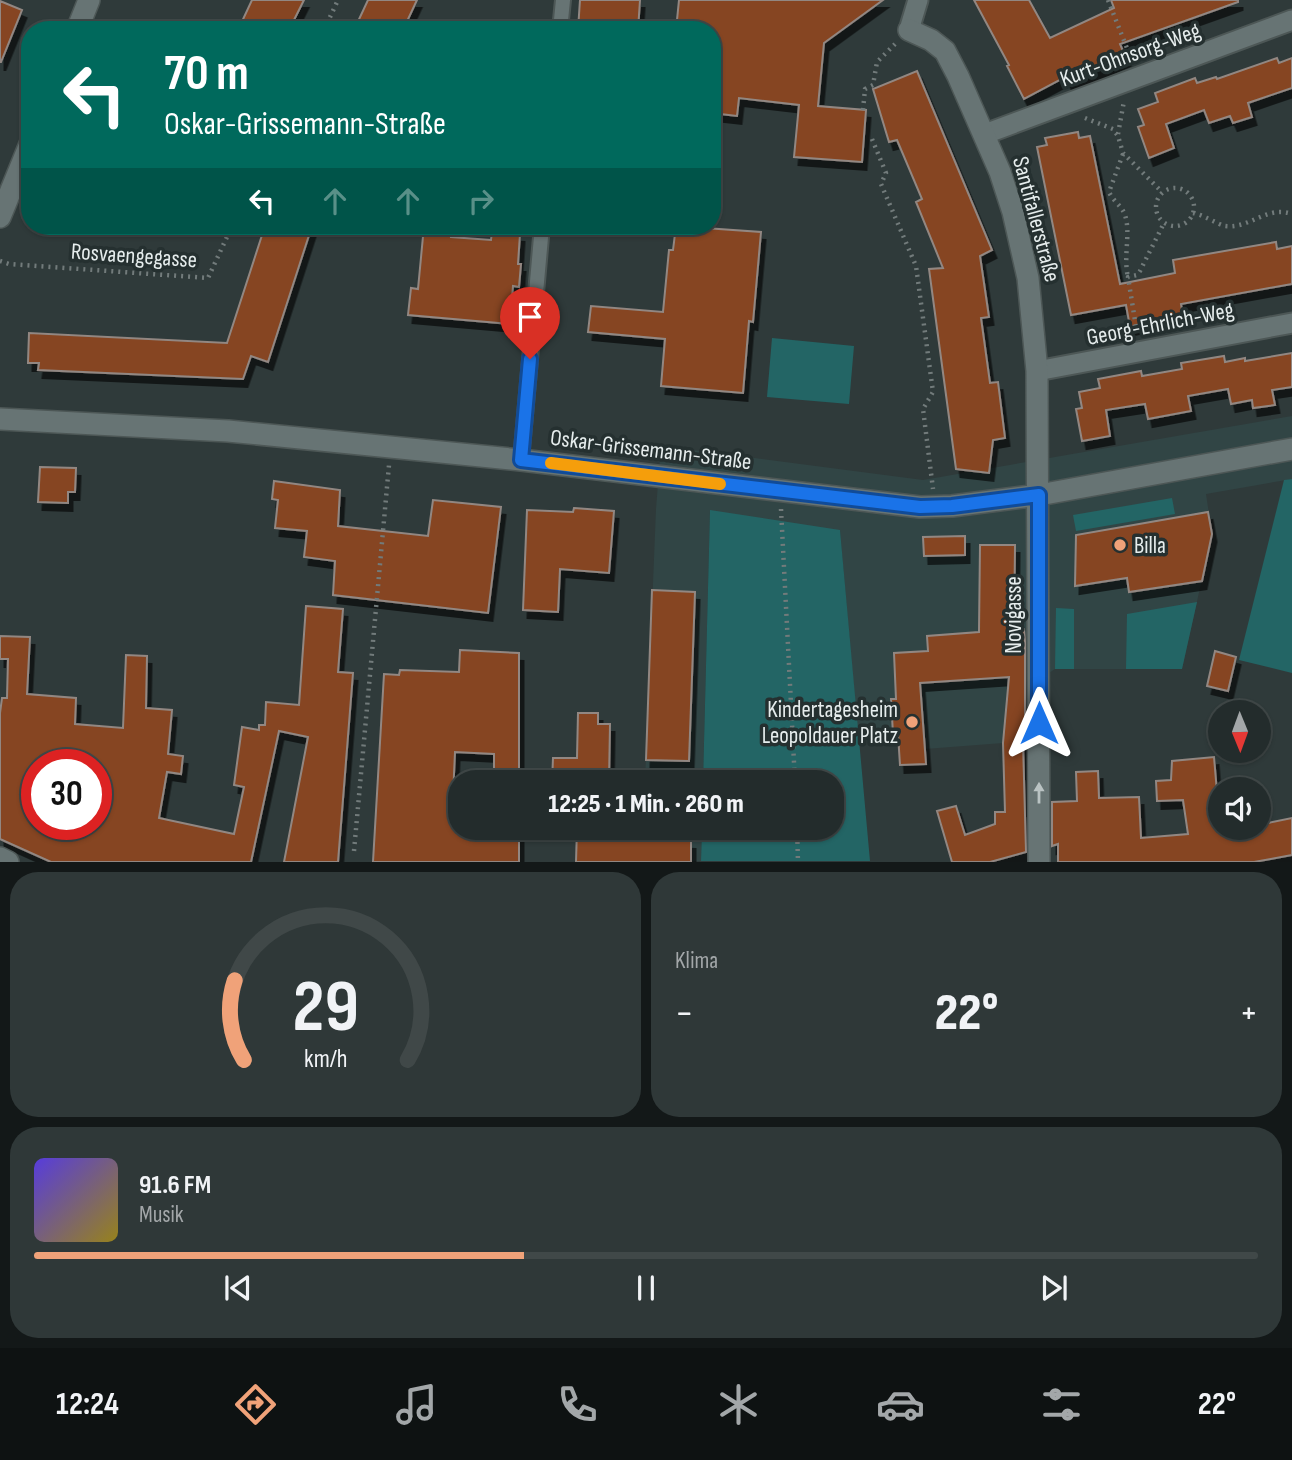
<!DOCTYPE html>
<html lang="de">
<meta charset="utf-8">
<style>
:root{--surface:#232c2c;--page:#2f3838;--text:#f1f3f6;--muted:#a3a7a9;--line:#404848;--accent:#f0a279}
body{margin:0;font-family:"Sofia Sans Condensed",sans-serif;background:var(--page);color:var(--text);height:100vh;display:flex;flex-direction:column;font-size:26px;white-space:nowrap}
*{box-sizing:border-box;margin:0}
p{font-size:23px;color:var(--muted)}
.icon{flex:none;width:38px;height:38px;fill:none;stroke:currentColor;stroke-width:2;stroke-linecap:round;stroke-linejoin:round}
.map{position:relative;height:862px;overflow:hidden}
.side{display:flex;flex-direction:column;gap:10px;padding:10px;background:#131818;flex:1}
.side>*{flex:none}
.top-card{position:absolute;left:21px;top:21px;width:700px;height:214px;border-radius:28px;box-shadow:0 2px 5px #0004,0 0 0 2px var(--line);background:#00695c;color:#fff;overflow:hidden}
.needle{width:46px;rotate:179deg}
.fabs{position:absolute;left:1208px;top:700px;display:grid;gap:14px}
.fabs a{display:grid;place-items:center;width:63px;height:63px;border-radius:50%;background:var(--surface);box-shadow:0 2px 5px #0004,0 0 0 2px var(--line);font-size:35px}
.speed{position:absolute;left:21px;top:749px;display:flex;gap:14px;font-size:35px;font-weight:700;text-align:center}
.speed>*{display:grid;place-content:center;width:91px;height:91px;border-radius:50%;background:var(--surface);box-shadow:0 2px 5px #0004,0 0 0 2px var(--line);line-height:1}
.speed .limit{border:10px solid #d22;background:#fff;color:#111}
.pin{position:absolute;display:grid;place-items:center;width:60px;height:60px;color:#fff;margin:-72px -30px;border-radius:50% 50% 50% 0;rotate:-45deg;box-shadow:0 0 7px #0007}
.pin .icon{rotate:45deg}
.me{position:absolute;width:77px;margin:-38px;rotate:0deg;stroke-linejoin:round;filter:drop-shadow(0 0 5px #0008)}
.turn{display:flex;align-items:center;gap:24px;height:147px;padding:0 28px;font-size:32px}
.turn .icon{width:91px;height:91px;stroke-width:2.5}
.turn b{display:block;font-size:49px;line-height:60px}
.lanes{display:flex;align-items:center;height:66px;padding:0 28px;background:#0003;justify-content:center;gap:35px;direction:ltr}
.lanes .off{opacity:.35}
.big{font-size:52px;font-weight:800;line-height:1.1}
.side .widget{flex:1;display:flex;flex-direction:column;justify-content:center;gap:10px;min-width:0;padding:0 24px;border-radius:28px;background:var(--page)}
.side .dial{align-items:center;gap:0}
.dial svg{height:182px;overflow:visible;fill:none;stroke:var(--line);stroke-width:7;stroke-linecap:round;text-anchor:middle}
.dial text{fill:var(--text);stroke:none}
.song{display:flex;align-items:center;gap:21px}
.cover{width:84px;height:84px;border-radius:10px;background:linear-gradient(135deg,hsl(250 70% 55%),hsl(50 70% 35%))}
.played{height:7px;border-radius:4px;background:linear-gradient(90deg,var(--accent) 40%,var(--line) 40%)}
.keys{display:flex;justify-content:space-around;direction:ltr}
.heat{display:flex;justify-content:space-between;align-items:center;font-size:38px;direction:ltr}
.side .tiles{flex:1;display:grid;gap:10px;grid-template-columns:1fr 1fr}
.widget:last-child{grid-column:span 2}
.trip{position:absolute;left:448px;top:770px;width:396px;height:70px;border-radius:28px;background:var(--surface);box-shadow:0 2px 5px #0004,0 0 0 2px var(--line);font-weight:800;line-height:70px;text-align:center}
.menu{display:flex;height:112px;justify-content:space-around;align-items:center;background:#0e1212;color:var(--muted)}
.menu .icon{width:49px;height:49px}
.menu .selected{color:var(--accent)}
.menu b{font-size:32px;color:var(--text)}
.map>svg:first-child{display:block}
.built{fill:#314545}
.green{fill:#236565}
.building{fill:#864520;stroke:#928782;stroke-width:2;fill-rule:evenodd;filter:url(#shadow)}
.lines{fill:none;stroke-linecap:round;stroke-linejoin:round}
.service-casing{stroke:#4d5756;stroke-width:18}
.pedestrian-casing{stroke:#4d5756;stroke-width:23}
.minor-casing{stroke:#4d5756;stroke-width:24}
.tertiary-casing{stroke:#4d5756;stroke-width:24}
.path{stroke:#727b7b;stroke-width:4.5;stroke-dasharray:2 5;stroke-linecap:butt}
.service{stroke:#677474;stroke-width:14}
.pedestrian{stroke:#677474;stroke-width:19}
.minor{stroke:#677474;stroke-width:21}
.tertiary{stroke:#677474;stroke-width:21}
.oneway{fill:#bac3c3}
.route-casing{stroke:#114b97;stroke-width:18}
.route{stroke:#1a73e8;stroke-width:12}
.slow{stroke:#f59e0b;stroke-width:12}
.poi-dot{fill:#f0a279;stroke:#253030;stroke-width:2.5}
.labels{text-anchor:middle;stroke-width:7;stroke-linejoin:round;paint-order:stroke}
.street-label{font-size:23px;fill:#e6eded;stroke:#253030}
.poi-label{font-size:23px;fill:#e6eded;stroke:#253030;text-anchor:start}
</style>
<div class="map">
<svg width="1292" height="862" viewBox="0 0 1292 862">
<defs>
<filter id="shadow"><feDropShadow dx="4.5" dy="8" stdDeviation="0" flood-color="#0009"/></filter>
</defs>
<rect width="100%" height="100%" fill="#2f3a3a"/>
<path class="built" d="M1292,416V479L1206,494L1212,534L1182,669H1055L1029,686L1009,687L1003,743L925,749L926,764L900,765L898,734L858,735L840,531L710,511L703,782H645L656,509L661,446L923,480Z
M644,828H702L701,861L644,862Z"/>
<path class="green" d="M772,338L854,346L849,404L767,397Z
M1292,479V673L1239,660L1284,480Z
M1172,498L1175,514L1076,531L1073,515Z
M710,510L840,530L870,861H701L702,828H831V782H703Z
M1197,602L1182,669H1126L1127,614Z
M1056,608L1074,609V669H1055Z"/>
<path class="building" d="M252,0H304L289,30H238Z
M368,0H417L403,30H354Z
M580,0H640L638,30H578Z
M679,0H883L824,43L818,106L866,110L862,162L794,157L799,105L739,98L737,116L712,113V30H676Z
M974,0H1029L1050,38L1114,8L1111,0H1238V2L1120,44L1126,58L1068,83L1065,77L1024,99L1007,66L1009,65Z
M0,1L22,10L1,62H0Z
M1277,58L1279,63L1292,58V88L1248,103L1252,117L1233,123L1230,116L1209,123L1204,110L1166,124L1174,148L1149,158L1138,127L1144,125L1138,109L1158,102L1155,93L1195,78L1197,83L1216,77L1217,79Z
M917,71L992,250L980,256L989,317L981,318L990,383L998,382L1005,438L993,440L989,473L956,469L929,269L943,268L916,202L922,199L897,140L889,142L873,89Z
M1078,132L1079,138L1090,136L1120,284L1175,273L1173,260L1276,242L1277,249L1292,246V284L1181,304L1183,316L1130,327L1126,305L1071,315L1037,147L1047,145L1045,138Z
M265,226H312L268,362L251,356L243,379L38,370L39,363H28L29,333L227,343Z
M424,226L452,228L451,237L491,240L492,232L520,234L518,264H521L519,287L513,286L510,324L408,315L411,288L418,289Z
M676,226L761,232L753,322L749,321L743,393L661,386L665,339L588,332L591,306L663,312L669,250H673Z
M1292,353V387L1272,390L1275,405L1253,408L1252,400L1231,404L1228,389L1188,396L1191,411L1148,419L1145,404L1106,410L1110,436L1082,441L1076,409L1082,408L1079,392L1100,388L1098,379L1141,371L1142,376L1182,369L1181,363L1224,356L1225,362L1245,358V361Z
M40,467L76,468L75,492H68V503L38,502Z
M274,481L340,490L338,526L428,536L433,500L501,507L488,613L333,595L335,561L304,557L307,531L275,528L278,500L272,499Z
M574,508L614,511L609,573L560,569L558,612L523,610L527,510L573,512Z
M1208,512L1212,534L1202,581L1129,592L1127,578L1075,586L1076,535Z
M965,536V555L924,556L923,537Z
M980,545H1015L1014,630L1024,629L1025,642V721L1023,742L1026,852L990,862H952L937,811L956,806L965,835L995,824V812H1005L1003,743L1009,677L920,683L926,764L900,765L898,734H893L891,699H896L894,653L928,651L927,636L979,632Z
M652,590L695,592L689,761L646,760Z
M306,606L343,609L338,672L353,673L338,862H284L308,737L279,731L251,862H51L0,839V713L2,698H7L8,659H0V636L30,637L27,694L76,698L75,724L123,728L126,655L147,656L146,708L172,710L168,754L183,756L181,774L167,772L159,818L234,834L244,787L234,785L242,727L259,730V725H265L266,702L299,705ZM37,765H101L96,785V824H37Z
M460,650L519,653V782H494V754L455,752L452,818H460V828H519V862H373L384,674L399,675L400,670L459,672Z
M1215,651L1236,657L1228,691L1207,686Z
M578,713H598V724H610L609,782H552L553,758H577Z
M1214,757L1220,828H1222L1223,831L1258,828V825L1292,818V855L1254,862H1058V844L1052,846V802L1077,801L1076,772L1098,771L1099,798L1139,797L1141,838L1188,834L1183,800L1157,801L1156,781L1171,780L1172,761Z
M577,828H644V839L691,841V862H576Z"/>
<g class="lines">
<g class="service-casing">
<path id="service" d="M560,30L563,0
M521,460L542,226"/>
</g>
<g class="pedestrian-casing">
<path id="pedestrian" d="M909,30L918,0
M985,134L1292,20
M1037,371L1292,323"/>
</g>
<g class="minor-casing">
<path id="minor" d="M77,30L89,0
M909,30L931,40L945,51L958,76L1000,172L1013,212L1028,278L1037,371L1039,862
M0,217L30,144
M0,419L228,431L521,460L920,507L952,506L1039,495L1292,449"/>
</g>
<g class="tertiary-casing">
<path id="tertiary" d="M0,858L8,862"/>
</g>
<path class="path" d="M1108,0L1132,61
M324,30L338,0
M863,110L865,89L873,85L877,62L895,44
M1085,118L1113,129L1118,136L1123,153L1162,192
M1118,134L1124,101
M872,139L886,173L881,184L916,266L933,392L923,409L933,489
M1123,154L1109,192C1113,201 1122,206 1125,215C1131,233 1123,257 1128,277
M1156 207a19 19 0 1 1 38 0a19 19 0 1 1-38 0Z
M1193,213C1204,215 1217,224 1225,226C1250,229 1267,205 1292,214
M0,261L9,264L208,278L232,226
M1137,333L1128,277L1137,275L1140,271L1164,223
M781,509L795,782
M797,828L798,862
M354,851L389,465"/>
<use href="#service" class="service"/>
<use href="#pedestrian" class="pedestrian"/>
<use href="#minor" class="minor"/>
<use href="#tertiary" class="tertiary"/>
</g>
<defs><path id="oneway-solid" d="M-6-.8H1V-3.2L6.5 0L1 3.2V.8H-6Z" transform="scale(1.75)"/></defs>
<use class="oneway" href="#oneway-solid" transform="translate(1039 793) rotate(-90)"/>
<g class="lines">
<g class="route-casing">
<path id="route" d="M530,359L521,460L920,507L952,506L1039,495V723"/>
</g>
<use href="#route" class="route"/>
<path class="slow" d="M551,463L720,484"/>
</g>
<g class="poi-dot">
<circle cx="1120" cy="545" r="7"/>
<circle cx="912" cy="722" r="7"/>
</g>
<g class="labels">
<g class="street-label">
<text transform="translate(1130 54) rotate(-20)" y="8">Kurt-Ohnsorg-Weg</text>
<text transform="translate(1037 219) rotate(75)" y="8">Santifallerstraße</text>
<text transform="translate(134 255) rotate(4)" y="8">Rosvaengegasse</text>
<text transform="translate(1160 323) rotate(-11)" y="8">Georg-Ehrlich-Weg</text>
<text transform="translate(651 449) rotate(7)" y="8">Oskar-Grissemann-Straße</text>
<text transform="translate(1013 615) rotate(-90)" y="8">Novigasse</text>
</g>
<g class="poi-label">
<text x="1134" y="553">Billa</text>
<text x="898" y="717" text-anchor="end">Kindertagesheim<tspan x="898" dy="26">Leopoldauer Platz</tspan></text>
</g>
</g>
</svg>
<div class="fabs">
<a><svg class="needle" viewBox="-14 -14 28 28"><path d="M0-13l5 13h-10z" fill="#e53935"/><path d="M0 13l5-13h-10z" fill="#a3a7a9"/></svg></a>
<a><svg class="icon" aria-label="sound" viewBox="0 0 24 24"><path d="M4 9h4l5-4v14l-5-4H4zM17 9q2 3 0 6"/></svg></a>
</div>
<div class="speed"><div class="limit">30</div></div>
<div class="pin" style="left:530px;top:359px;background:#d93025"><svg class="icon" aria-label="arrive" viewBox="0 0 24 24"><path d="M6 21V4h12l-3 4 3 4H6"/></svg></div>
<svg class="me" style="left:1039px;top:723px" viewBox="-20 -20 40 40"><path d="M0-17L14 15 0 8-14 15z" fill="#1a73e8" stroke="#fff" stroke-width="4"/></svg>
<div class="trip">12:25 · 1 Min. · 260 m</div>
<div class="top-card">
<div class="turn"><svg class="icon" aria-label="left" viewBox="0 0 24 24"><path d="M17 20v-9H6M10 6l-5 5 5 5"/></svg><div><b>70 m</b>Oskar-Grissemann-Straße</div></div>
<div class="lanes"><svg class="icon" aria-label="left" viewBox="0 0 24 24"><path d="M17 20v-9H6M10 6l-5 5 5 5"/></svg><svg class="icon off" aria-label="ahead" viewBox="0 0 24 24"><path d="M12 20V5M6 11l6-6 6 6"/></svg><svg class="icon off" aria-label="ahead" viewBox="0 0 24 24"><path d="M12 20V5M6 11l6-6 6 6"/></svg><svg class="icon off" aria-label="right" viewBox="0 0 24 24"><path d="M7 20v-9h11M14 6l5 5-5 5"/></svg></div>
</div>
</div>
<section class="side">
<div class="tiles">
<div class="widget dial"><svg viewBox="0 0 100 80">
<path d="M14 69A42 42 0 1 1 86 69"/>
<path d="M14 69A42 42 0 0 1 10 34" stroke="#f0a279"/>
<text x="50" y="56" font-size="32" font-weight="700">29</text>
<text x="50" y="72" font-size="11">km/h</text>
</svg></div>
<div class="widget"><p>Klima</p>
<div class="heat"><a>−</a><b class="big">22°</b><a>+</a></div>
</div>
<div class="widget">
<div class="song"><i class="cover"></i><div><b>91.6 FM</b><p>Musik</p></div></div>
<div class="played"></div>
<div class="keys"><svg class="icon" aria-label="previous" viewBox="0 0 24 24"><path d="M18 5L8 12l10 7zM5 5v14"/></svg><svg class="icon" aria-label="pause" viewBox="0 0 24 24"><path d="M8 5v14M16 5v14"/></svg><svg class="icon" aria-label="next" viewBox="0 0 24 24"><path d="M6 5l10 7-10 7zM19 5v14"/></svg></div>
</div>
</div>
</section>
<nav class="menu">
<b>12:24</b>
<svg class="icon selected" aria-label="directions" viewBox="0 0 24 24"><path d="M12 3l9 9-9 9-9-9zM9 14v-3h6M13 9l2 2-2 2"/></svg>
<svg class="icon" aria-label="music" viewBox="0 0 24 24"><path d="M9 18V5l10-2v13"/><circle cx="6" cy="18" r="3"/><circle cx="16" cy="16" r="3"/></svg>
<svg class="icon" aria-label="phone" viewBox="0 0 24 24"><path d="M5 4h4l2 5-3 2q2 4 5 5l2-3 5 2v4C11 20 4 13 5 4z"/></svg>
<svg class="icon" aria-label="climate" viewBox="0 0 24 24"><path d="M12 3v18M4 7l16 10M4 17L20 7"/></svg>
<svg class="icon" aria-label="car" viewBox="0 0 24 24"><path d="M5 17H2v-5l4-1 3-4h7l3 4 3 1v5h-3M9 17h6M6 11h13"/><circle cx="7" cy="17" r="2"/><circle cx="17" cy="17" r="2"/></svg>
<svg class="icon" aria-label="filters" viewBox="0 0 24 24"><path d="M4 7h16M4 17h16"/><circle cx="9" cy="7" r="2"/><circle cx="15" cy="17" r="2"/></svg>
<b>22°</b>
</nav>
